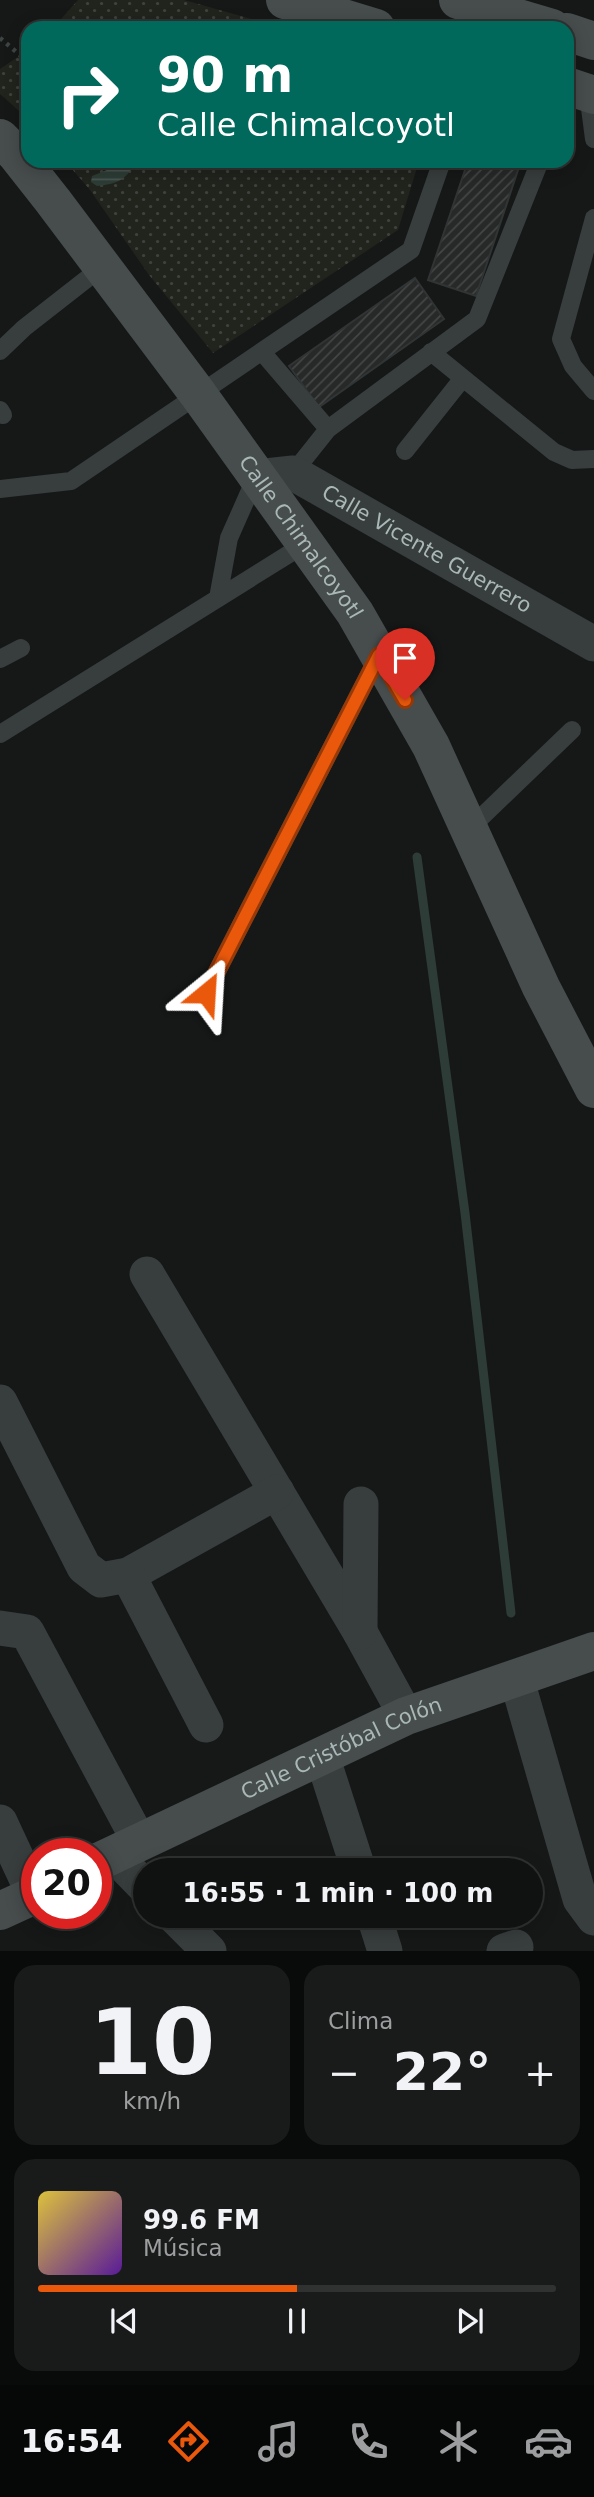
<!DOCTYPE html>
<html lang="es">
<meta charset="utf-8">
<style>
:root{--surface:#101212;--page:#191b1b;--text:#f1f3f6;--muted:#9c9e9f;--line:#303232;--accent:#ea580c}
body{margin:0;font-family:"DejaVu Sans",sans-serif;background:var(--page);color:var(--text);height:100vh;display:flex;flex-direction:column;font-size:26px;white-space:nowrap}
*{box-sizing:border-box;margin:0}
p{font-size:23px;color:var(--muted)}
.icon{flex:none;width:38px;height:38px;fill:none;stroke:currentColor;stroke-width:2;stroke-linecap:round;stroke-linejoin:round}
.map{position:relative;height:1951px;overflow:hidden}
.drawer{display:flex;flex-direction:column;gap:14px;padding:14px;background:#090a0a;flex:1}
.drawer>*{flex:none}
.hud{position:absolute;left:21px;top:21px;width:553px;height:147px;border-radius:21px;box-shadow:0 4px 18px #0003,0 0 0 2px var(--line);background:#00695c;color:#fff;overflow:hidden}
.speed{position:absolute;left:21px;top:1838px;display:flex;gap:14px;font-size:35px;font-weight:700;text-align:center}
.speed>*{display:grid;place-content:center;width:91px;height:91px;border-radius:50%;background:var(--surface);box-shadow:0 4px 18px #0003,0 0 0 2px var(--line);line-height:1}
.speed .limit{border:10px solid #d22;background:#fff;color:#111}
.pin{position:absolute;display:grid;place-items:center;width:60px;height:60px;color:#fff;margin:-72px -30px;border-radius:50% 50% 50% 0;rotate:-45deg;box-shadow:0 0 7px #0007}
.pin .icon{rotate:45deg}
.me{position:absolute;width:77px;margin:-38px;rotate:27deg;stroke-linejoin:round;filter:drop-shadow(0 0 5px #0008)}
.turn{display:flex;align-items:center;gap:24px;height:147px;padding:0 21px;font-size:32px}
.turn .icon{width:91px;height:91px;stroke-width:2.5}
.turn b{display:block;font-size:49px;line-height:60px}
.big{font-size:52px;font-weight:700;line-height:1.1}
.drawer .widget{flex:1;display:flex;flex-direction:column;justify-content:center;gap:10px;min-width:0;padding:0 24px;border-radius:21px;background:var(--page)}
.drawer .dial{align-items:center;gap:0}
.dial b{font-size:91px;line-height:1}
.song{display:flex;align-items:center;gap:21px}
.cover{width:84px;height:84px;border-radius:10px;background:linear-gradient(135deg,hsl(50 70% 55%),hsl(270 70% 35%))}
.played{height:7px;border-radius:4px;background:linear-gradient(90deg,var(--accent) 50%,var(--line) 50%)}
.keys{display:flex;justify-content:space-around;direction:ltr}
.heat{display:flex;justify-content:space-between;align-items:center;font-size:38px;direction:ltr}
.drawer .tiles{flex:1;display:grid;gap:14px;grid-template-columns:1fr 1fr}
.widget:last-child{grid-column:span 2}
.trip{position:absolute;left:133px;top:1858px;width:410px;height:70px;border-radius:35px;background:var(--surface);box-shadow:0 4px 18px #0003,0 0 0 2px var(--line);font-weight:700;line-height:70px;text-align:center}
.menu{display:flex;height:112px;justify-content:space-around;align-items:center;background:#060707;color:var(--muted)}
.menu .icon{width:49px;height:49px}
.menu .on{color:var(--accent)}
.menu b{font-size:32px;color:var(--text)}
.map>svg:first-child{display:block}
.grass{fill:url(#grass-dots)}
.water{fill:url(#water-rules)}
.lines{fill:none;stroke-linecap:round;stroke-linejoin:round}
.stream{stroke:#2d3c36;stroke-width:9}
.building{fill:url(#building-hatch);stroke:#313434;stroke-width:2}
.path{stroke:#3e4443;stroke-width:4.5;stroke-dasharray:3.5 5;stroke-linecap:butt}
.lane{stroke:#383d3d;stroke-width:18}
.street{stroke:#383d3d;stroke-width:35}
.secondary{stroke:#464d4c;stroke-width:38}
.route-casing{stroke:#983908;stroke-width:18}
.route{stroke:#ea580c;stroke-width:12}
.labels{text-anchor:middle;stroke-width:7;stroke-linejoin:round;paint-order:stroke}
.street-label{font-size:21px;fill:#a9b8b6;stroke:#111313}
</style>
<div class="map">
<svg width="594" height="1951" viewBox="0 0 594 1951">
<defs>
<pattern id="grass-dots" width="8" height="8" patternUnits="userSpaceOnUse" patternTransform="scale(1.75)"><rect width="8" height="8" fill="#21231d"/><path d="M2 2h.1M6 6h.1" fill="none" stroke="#3e413c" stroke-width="1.8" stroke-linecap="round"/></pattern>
<pattern id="water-rules" width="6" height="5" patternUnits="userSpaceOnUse" patternTransform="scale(1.75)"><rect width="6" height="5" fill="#2d3c36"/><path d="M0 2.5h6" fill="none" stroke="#495651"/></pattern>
<pattern id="building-hatch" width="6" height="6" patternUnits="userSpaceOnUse" patternTransform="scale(1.75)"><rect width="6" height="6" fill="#272929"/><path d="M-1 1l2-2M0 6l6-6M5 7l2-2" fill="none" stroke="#444646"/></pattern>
</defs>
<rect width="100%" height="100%" fill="#161818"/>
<path class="grass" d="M78,0H184L283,28H53Z
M28,50V119L0,94V69Z
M65,161H419L398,230L213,353L149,275L90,190Z"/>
<path class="water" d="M114,161H135C128,180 116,184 97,186L91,182L92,176L112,168Z"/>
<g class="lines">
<path class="stream" d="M417,857L465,1213L511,1613"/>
</g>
<path class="building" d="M468,161H521L476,296L428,280Z
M415,278L444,319L319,407L289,366Z"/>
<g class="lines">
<path class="path" d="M0,38L28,62"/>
<path class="lane" d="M588,93L594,139
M594,218L561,339L573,366L594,391
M0,351L24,328L102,267
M262,352L328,429L293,473
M431,352L554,452L572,460L594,459
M0,410L3,415
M328,429L477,319L540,161
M405,451L463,378
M0,489L71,481L411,250L442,161
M218,598L229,538L256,477
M0,659L21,648
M0,734L305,544
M469,829L572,730
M206,993L379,655"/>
<g class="street">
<path id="s1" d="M256,477L293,473L594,644"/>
<path d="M147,1274L360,1632L406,1716"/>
<path d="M0,1402L84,1567L101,1580L128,1575L277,1492"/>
<path d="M128,1575L206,1725"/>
<path d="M0,1628L27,1632L139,1841"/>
<path d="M360,1632L361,1504"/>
<path d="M516,1677L580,1899L594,1918"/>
<path d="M322,1756L359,1871"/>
<path d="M0,1822L34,1895"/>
<path d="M113,1854L145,1887"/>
<path d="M174,1916L209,1951"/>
<path d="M374,1916L385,1951"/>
<path d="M504,1951L516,1947"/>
</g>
<g class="secondary">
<path d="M285,0L376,28"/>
<path d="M458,0L552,28"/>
<path d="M567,32L594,41"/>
<path d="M567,86L594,95"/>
<path id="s2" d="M0,138L16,154L53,201L198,394L355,613L431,746L541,987L594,1089"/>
<path id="s3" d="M96,1863L406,1716L594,1651"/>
<path d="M0,1911L37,1894"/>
</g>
</g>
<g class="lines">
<g class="route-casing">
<path id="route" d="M206,993L379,655L405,700"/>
</g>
<use href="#route" class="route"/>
</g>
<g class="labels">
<g class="street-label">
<text dy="7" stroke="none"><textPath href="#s2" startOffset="500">Calle Chimalcoyotl</textPath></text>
<text dy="7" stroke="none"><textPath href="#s1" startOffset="191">Calle Vicente Guerrero</textPath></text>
<text dy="7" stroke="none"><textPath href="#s3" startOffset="271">Calle Cristóbal Colón</textPath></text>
</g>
</g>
</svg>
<div class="speed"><div class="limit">20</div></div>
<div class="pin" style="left:405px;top:700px;background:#d93025"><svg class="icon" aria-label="arrive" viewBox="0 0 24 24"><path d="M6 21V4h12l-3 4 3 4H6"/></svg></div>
<svg class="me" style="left:206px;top:993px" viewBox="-20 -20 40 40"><path d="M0-17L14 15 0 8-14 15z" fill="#ea580c" stroke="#fff" stroke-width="4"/></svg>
<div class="trip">16:55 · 1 min · 100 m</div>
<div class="hud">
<div class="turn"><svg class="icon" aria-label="right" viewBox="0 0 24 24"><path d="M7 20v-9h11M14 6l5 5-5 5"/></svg><div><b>90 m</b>Calle Chimalcoyotl</div></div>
</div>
</div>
<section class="drawer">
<div class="tiles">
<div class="widget dial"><b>10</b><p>km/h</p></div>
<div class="widget"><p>Clima</p>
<div class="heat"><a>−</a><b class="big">22°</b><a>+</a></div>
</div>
<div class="widget">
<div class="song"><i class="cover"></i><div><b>99.6 FM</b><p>Música</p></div></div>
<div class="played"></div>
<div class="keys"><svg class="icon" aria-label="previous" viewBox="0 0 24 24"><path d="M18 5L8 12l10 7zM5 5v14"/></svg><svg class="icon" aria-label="pause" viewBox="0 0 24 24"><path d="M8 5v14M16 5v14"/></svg><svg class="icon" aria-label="next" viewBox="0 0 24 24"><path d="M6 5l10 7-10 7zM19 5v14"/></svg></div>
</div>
</div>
</section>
<nav class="menu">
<b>16:54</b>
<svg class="icon on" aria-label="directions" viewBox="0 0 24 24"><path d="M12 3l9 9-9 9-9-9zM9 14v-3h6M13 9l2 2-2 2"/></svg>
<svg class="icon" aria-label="music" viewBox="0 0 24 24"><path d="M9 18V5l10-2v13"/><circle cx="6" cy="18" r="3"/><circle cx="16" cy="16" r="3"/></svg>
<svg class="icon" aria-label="phone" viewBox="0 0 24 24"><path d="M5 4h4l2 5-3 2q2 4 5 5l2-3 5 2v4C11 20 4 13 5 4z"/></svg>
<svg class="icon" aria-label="climate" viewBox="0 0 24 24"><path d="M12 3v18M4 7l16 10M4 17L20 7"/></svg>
<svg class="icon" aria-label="car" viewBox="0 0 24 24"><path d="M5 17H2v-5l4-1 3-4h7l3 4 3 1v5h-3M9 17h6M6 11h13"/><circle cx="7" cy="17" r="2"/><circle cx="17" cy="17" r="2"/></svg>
</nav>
